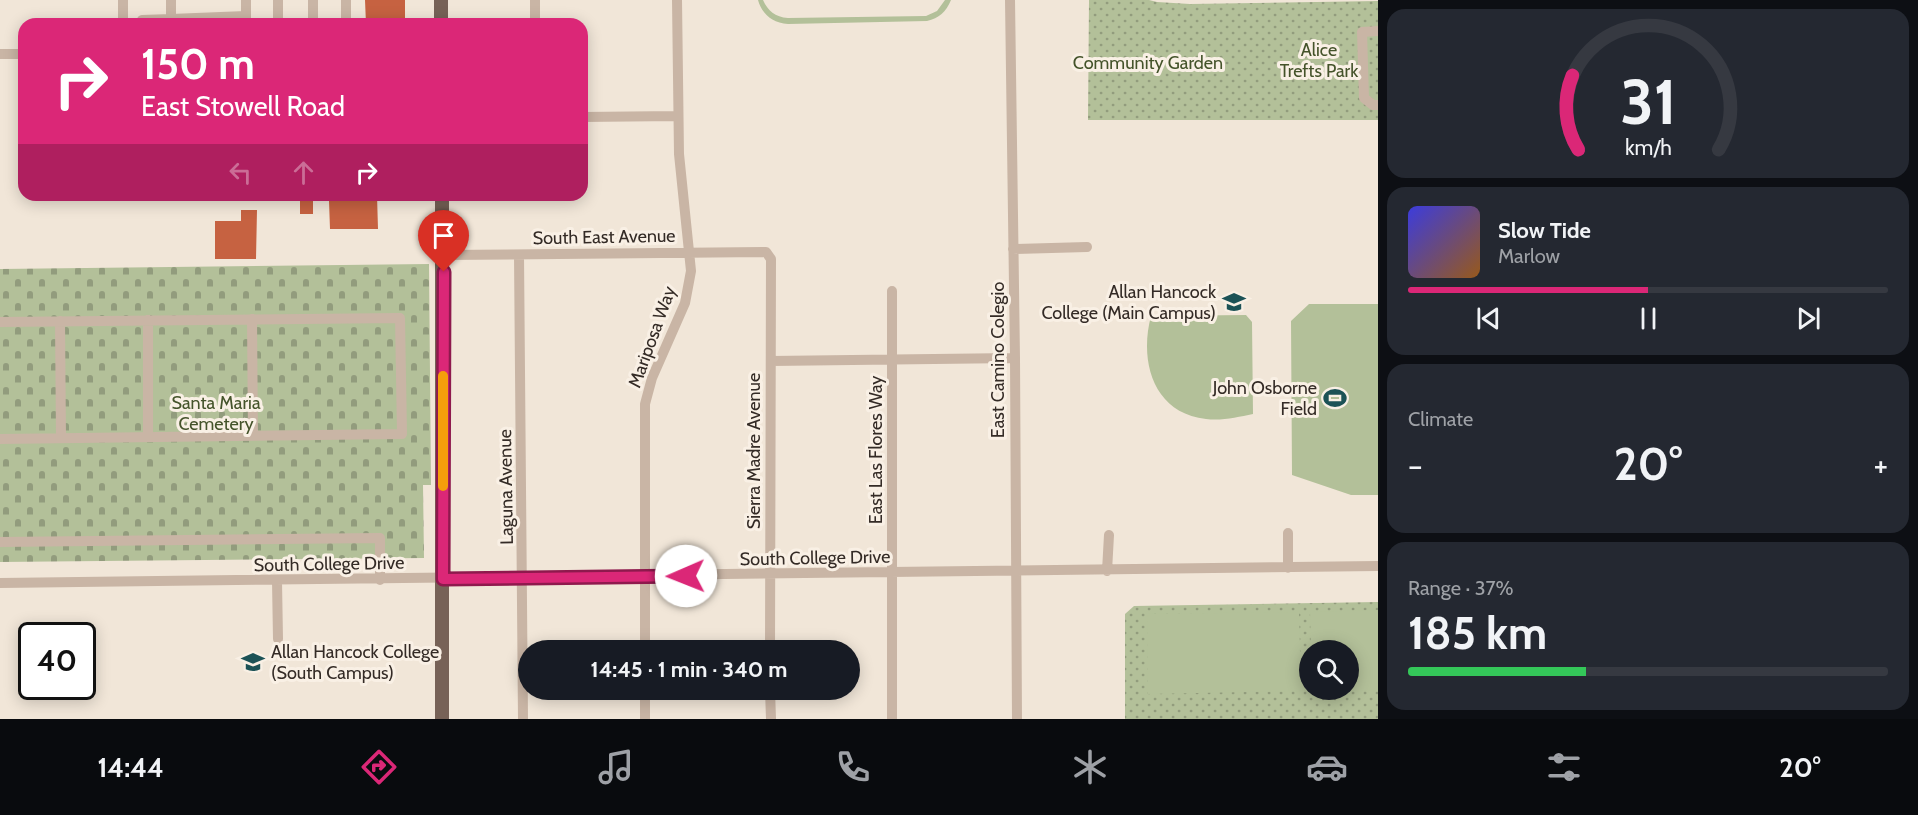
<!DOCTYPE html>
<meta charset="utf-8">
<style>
:root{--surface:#171b24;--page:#242831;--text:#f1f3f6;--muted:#9ea1a6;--line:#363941;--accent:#db2777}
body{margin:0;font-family:Cabin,sans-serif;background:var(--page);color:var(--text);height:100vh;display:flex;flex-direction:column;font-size:22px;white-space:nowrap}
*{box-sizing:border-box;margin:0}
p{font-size:20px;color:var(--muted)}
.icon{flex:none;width:33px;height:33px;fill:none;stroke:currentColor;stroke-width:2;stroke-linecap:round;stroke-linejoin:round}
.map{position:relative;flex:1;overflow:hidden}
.side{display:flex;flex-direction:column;gap:9px;padding:9px;background:#0d0f14;width:540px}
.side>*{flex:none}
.banner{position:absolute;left:18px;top:18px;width:570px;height:183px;border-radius:18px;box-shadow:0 3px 15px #0003;background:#db2777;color:#fff;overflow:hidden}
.fabs{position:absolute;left:1299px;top:640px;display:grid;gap:12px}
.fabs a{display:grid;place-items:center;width:60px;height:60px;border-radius:50%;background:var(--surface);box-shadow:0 3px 15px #0003;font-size:30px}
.speed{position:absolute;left:18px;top:622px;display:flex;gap:12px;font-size:30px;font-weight:700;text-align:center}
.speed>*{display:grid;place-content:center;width:78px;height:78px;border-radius:50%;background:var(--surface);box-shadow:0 3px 15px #0003;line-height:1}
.speed .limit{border:3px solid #111;border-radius:9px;background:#fff;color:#111}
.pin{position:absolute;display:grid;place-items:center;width:51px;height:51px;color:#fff;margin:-62px -26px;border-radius:50% 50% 50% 0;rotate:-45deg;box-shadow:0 0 6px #0007}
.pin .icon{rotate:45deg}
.me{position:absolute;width:66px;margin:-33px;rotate:269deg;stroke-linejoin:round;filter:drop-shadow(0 0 4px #0008)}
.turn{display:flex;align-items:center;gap:21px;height:126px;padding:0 24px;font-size:27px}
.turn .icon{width:78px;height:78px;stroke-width:2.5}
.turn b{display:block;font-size:42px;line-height:51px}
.lanes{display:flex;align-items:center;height:57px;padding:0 24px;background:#0003;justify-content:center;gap:30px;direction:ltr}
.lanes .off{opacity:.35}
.big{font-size:45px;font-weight:700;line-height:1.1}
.side .widget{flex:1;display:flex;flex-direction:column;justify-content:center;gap:9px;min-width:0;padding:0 21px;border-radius:18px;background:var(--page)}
.side .dial{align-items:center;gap:0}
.dial svg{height:156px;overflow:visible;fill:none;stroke:var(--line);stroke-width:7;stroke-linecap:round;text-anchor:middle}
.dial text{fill:var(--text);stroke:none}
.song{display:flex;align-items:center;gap:18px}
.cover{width:72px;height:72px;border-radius:9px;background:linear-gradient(135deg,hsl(240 70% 55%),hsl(30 70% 35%))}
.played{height:6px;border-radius:3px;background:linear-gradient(90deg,var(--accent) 50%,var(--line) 50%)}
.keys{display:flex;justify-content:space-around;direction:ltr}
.heat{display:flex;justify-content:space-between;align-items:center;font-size:33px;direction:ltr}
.charge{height:9px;border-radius:4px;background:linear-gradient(90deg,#34c759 37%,var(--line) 0)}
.trip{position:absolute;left:518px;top:640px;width:342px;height:60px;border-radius:30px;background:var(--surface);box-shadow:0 3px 15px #0003;font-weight:700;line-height:60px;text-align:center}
.dock{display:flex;height:96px;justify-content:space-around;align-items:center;background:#090b0e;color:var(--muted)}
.dock .icon{width:42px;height:42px}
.dock .selected{color:var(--accent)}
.dock b{font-size:27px;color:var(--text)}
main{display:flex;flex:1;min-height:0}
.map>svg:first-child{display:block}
.green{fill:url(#green-dots);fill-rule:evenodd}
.cemetery{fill:url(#cemetery-stones)}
.pitch{fill:#b3c099}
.building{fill:#c66241}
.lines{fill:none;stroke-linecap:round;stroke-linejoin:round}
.minor{stroke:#c9b5a5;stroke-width:10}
.major{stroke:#776257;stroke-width:14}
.route-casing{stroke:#8e194d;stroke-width:15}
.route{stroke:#db2777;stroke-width:10}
.slow{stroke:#f59e0b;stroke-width:10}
.labels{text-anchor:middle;stroke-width:6;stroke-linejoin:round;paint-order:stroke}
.park-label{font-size:18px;fill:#44532a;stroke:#f9f0e5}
.street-label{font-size:18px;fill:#342b26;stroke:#f9f0e5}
.poi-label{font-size:18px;fill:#342b26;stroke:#f9f0e5;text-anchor:end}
</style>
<main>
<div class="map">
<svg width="1378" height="719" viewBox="0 0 1378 719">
<defs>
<pattern id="green-dots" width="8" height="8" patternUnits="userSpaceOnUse" patternTransform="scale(1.5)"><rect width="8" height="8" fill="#b3c099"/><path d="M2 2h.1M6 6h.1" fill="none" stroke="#929c7d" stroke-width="1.8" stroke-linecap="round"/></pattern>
<pattern id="cemetery-stones" width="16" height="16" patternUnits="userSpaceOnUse" patternTransform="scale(1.5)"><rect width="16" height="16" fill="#b3c099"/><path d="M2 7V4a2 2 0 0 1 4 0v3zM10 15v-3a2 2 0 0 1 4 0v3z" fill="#929c7d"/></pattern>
</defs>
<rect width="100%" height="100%" fill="#f1e6d8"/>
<path class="green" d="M1089,0H1149L1157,2L1190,4L1378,1V120H1088Z
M1378,602V719H1125V614L1134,606ZM1310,651H1348V690H1310Z"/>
<path class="cemetery" d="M429,264L431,485H423L424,558L0,562V269Z"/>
<path class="pitch" d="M758,0H763C768,11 775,17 788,18L926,16L937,11L945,0H951C946,12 939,18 927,21L788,24C772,23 762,14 758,0Z
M1309,304H1378V495H1351L1292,475L1291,321Z
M1246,315L1252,322L1253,414C1238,417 1222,421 1206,419C1153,413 1139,361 1151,316Z
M1378,610V690L1311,691L1348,690V651H1311L1310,612Z
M1299,612L1301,691L1148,694L1147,614Z"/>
<path class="building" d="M365,0H405V24H366Z
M296,195H313V214H300V197H296Z
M322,195H377L378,229H330L329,201H322Z
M241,210H257L256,259H215V221H241Z"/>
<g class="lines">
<path class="minor" d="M123,0V24
M171,0V19L246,16
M278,0V24
M313,0V24
M346,0V24
M1010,0L1015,358L1017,719
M142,20L171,19
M246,24V0
M535,24V0
M1378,31L1362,32L1364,98L1373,105H1378
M0,54H24
M582,117L678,116
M1013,249L1087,247
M444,255L766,252L771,259L770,651
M519,255L523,719
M892,291V719
M252,319L253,436
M148,320V437
M60,321L61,438
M0,322L400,318L402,434L0,439
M771,361L1015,358
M1288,533V568
M0,542L380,538V580
M1107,571L1109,535
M277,581L278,639
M0,583L1378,566
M645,651V404L652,378L685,303L691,271L679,154L677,0
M770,690L771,719
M645,719V690"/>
<path class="major" d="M441,0V24
M442,719V195"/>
</g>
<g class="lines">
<g class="route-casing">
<path id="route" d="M444,272L443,579L686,576"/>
</g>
<use href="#route" class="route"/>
<path class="slow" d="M443,486V376"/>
</g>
<defs>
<g id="university-bare" transform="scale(1.8)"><path d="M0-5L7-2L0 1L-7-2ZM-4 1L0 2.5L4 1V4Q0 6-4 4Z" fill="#1c5256" stroke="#f9f0e5" stroke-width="2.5" paint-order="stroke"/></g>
<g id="stadium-bare" transform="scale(1.8)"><path d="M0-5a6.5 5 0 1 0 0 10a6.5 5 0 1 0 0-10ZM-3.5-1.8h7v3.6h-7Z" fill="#1c5256" stroke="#f9f0e5" stroke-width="2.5" paint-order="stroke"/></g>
</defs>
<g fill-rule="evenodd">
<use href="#university-bare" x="1234" y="302"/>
<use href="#stadium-bare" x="1335" y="398"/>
<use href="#university-bare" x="253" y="662"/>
</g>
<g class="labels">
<g class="park-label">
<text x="1319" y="56">Alice<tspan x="1319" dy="21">Trefts Park</tspan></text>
<text x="1148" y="69">Community Garden</text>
<text x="216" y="409">Santa Maria<tspan x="216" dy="21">Cemetery</tspan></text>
</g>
<g class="street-label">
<text transform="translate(604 237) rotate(-1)" y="6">South East Avenue</text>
<text transform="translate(652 337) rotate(-70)" y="6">Mariposa Way</text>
<text transform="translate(998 360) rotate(-90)" y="6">East Camino Colegio</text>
<text transform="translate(876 450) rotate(-90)" y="6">East Las Flores Way</text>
<text transform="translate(754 451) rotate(-90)" y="6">Sierra Madre Avenue</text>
<text transform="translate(506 487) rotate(-91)" y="6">Laguna Avenue</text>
<text transform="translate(815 558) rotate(-1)" y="6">South College Drive</text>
<text transform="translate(329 564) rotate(-1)" y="6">South College Drive</text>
</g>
<g class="poi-label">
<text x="1216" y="298">Allan Hancock<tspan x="1216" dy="21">College (Main Campus)</tspan></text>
<text x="1317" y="394">John Osborne<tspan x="1317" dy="21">Field</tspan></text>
<text x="271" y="658" text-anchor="start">Allan Hancock College<tspan x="271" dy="21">(South Campus)</tspan></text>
</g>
</g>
</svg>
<div class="fabs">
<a><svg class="icon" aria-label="search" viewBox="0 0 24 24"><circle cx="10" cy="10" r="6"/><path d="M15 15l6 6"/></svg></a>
</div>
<div class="speed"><div class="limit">40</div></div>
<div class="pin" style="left:444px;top:272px;background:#d93025"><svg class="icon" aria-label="arrive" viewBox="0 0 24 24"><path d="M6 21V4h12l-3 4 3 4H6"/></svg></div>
<svg class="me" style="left:686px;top:576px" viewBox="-20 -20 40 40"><circle r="19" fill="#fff"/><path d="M0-13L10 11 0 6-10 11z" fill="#db2777"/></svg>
<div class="trip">14:45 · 1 min · 340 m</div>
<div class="banner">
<div class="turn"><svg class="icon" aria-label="right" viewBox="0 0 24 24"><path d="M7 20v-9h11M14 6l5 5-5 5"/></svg><div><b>150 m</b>East Stowell Road</div></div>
<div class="lanes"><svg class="icon off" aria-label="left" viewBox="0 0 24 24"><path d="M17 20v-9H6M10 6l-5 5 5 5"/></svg><svg class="icon off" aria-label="ahead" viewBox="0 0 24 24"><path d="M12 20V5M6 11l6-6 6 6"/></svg><svg class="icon" aria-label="right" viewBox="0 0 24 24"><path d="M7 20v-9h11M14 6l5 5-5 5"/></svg></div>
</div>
</div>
<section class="side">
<div class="widget dial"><svg viewBox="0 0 100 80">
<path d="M14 69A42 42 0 1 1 86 69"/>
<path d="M14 69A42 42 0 0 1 11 31" stroke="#db2777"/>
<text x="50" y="56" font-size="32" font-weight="700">31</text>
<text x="50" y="72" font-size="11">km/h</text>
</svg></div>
<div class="widget">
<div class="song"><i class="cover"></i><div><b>Slow Tide</b><p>Marlow</p></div></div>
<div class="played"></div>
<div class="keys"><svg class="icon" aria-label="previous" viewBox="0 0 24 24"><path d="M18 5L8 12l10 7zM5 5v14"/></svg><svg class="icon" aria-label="pause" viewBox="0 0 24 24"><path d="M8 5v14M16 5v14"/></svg><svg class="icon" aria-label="next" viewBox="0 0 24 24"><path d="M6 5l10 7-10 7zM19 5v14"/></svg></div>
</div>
<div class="widget"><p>Climate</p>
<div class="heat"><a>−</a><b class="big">20°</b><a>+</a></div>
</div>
<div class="widget"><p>Range · 37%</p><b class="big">185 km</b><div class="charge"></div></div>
</section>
</main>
<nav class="dock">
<b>14:44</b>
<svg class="icon selected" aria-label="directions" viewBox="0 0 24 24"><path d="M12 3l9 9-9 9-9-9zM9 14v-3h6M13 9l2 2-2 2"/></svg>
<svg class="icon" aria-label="music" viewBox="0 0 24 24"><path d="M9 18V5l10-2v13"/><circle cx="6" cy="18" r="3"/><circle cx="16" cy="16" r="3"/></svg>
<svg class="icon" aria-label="phone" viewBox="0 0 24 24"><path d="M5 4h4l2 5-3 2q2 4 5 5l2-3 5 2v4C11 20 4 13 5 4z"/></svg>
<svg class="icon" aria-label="climate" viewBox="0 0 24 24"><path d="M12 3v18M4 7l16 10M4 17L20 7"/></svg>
<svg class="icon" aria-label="car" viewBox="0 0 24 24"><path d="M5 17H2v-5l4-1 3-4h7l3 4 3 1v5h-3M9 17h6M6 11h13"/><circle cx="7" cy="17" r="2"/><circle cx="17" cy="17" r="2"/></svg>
<svg class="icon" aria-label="filters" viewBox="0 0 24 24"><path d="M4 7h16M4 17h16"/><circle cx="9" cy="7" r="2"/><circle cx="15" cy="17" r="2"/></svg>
<b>20°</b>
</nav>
